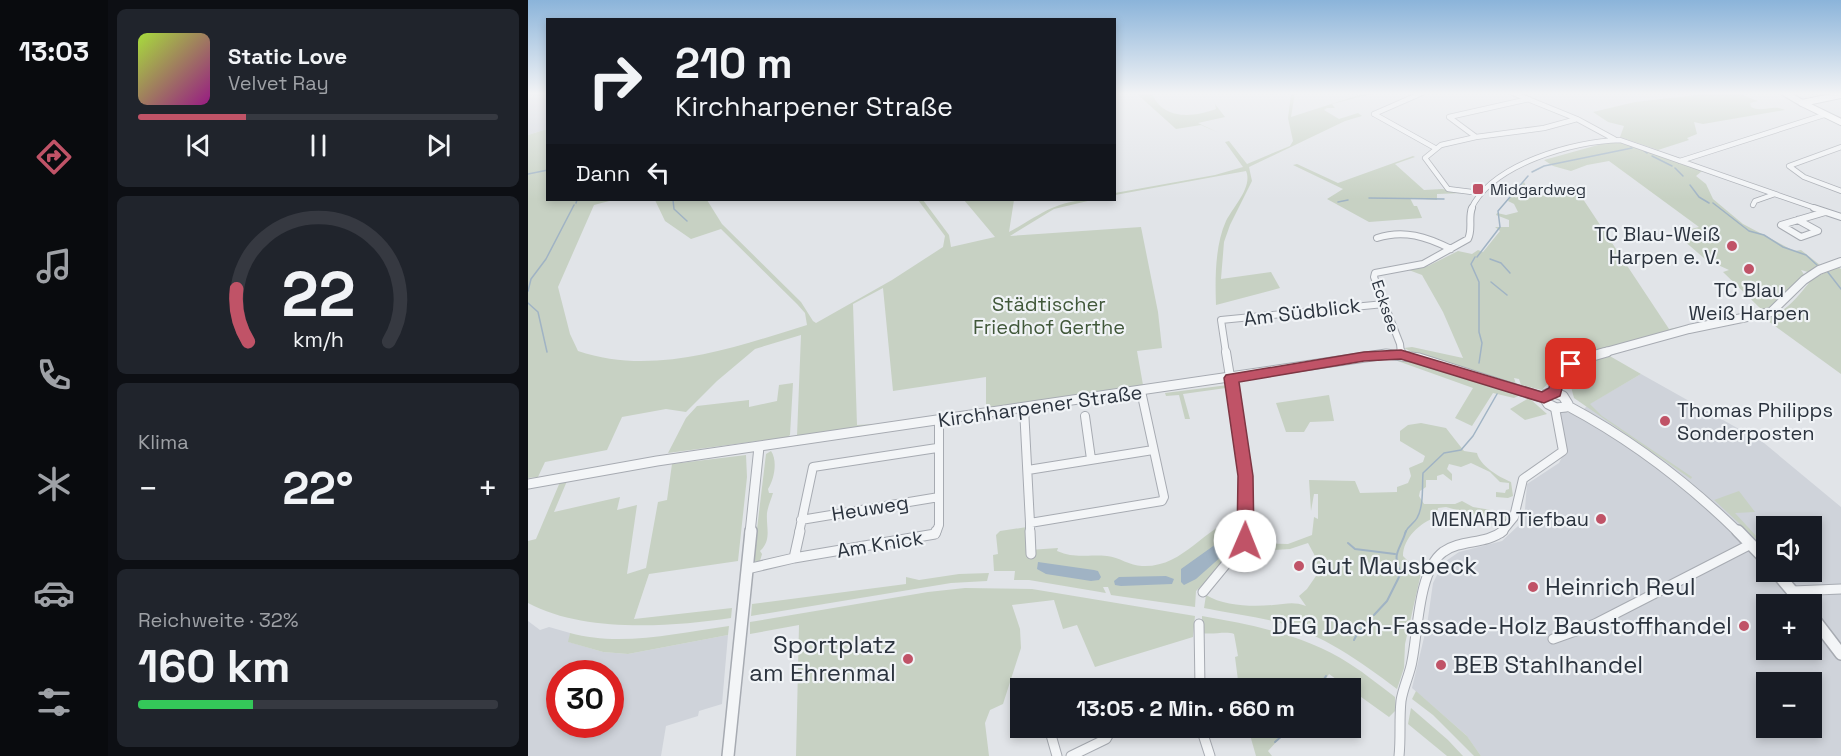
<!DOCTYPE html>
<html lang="de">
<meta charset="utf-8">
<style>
:root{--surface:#171b24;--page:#20242c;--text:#f1f3f6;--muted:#9ea1a6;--line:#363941;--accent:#c05367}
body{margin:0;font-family:"Space Grotesk",sans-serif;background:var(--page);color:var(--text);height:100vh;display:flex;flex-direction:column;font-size:22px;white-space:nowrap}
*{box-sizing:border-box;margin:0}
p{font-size:20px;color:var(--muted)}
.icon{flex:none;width:33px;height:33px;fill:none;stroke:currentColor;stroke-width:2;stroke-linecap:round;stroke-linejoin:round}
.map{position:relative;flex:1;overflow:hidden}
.side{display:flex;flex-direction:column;gap:9px;padding:9px;background:#0d0f14;width:420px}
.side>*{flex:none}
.hud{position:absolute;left:18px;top:18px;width:570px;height:183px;border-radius:0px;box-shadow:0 3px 9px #0003;background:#171b24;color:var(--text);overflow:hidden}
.controls{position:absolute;left:1228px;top:516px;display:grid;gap:12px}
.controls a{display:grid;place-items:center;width:66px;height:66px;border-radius:0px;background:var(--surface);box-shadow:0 3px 9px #0003;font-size:30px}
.speed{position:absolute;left:18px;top:660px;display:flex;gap:12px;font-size:30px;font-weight:700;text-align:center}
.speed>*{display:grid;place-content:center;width:78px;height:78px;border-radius:50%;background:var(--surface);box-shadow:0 3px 9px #0003;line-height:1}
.speed .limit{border:9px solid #d22;background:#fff;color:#111}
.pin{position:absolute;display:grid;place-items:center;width:51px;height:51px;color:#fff;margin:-26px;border-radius:12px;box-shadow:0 3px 9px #0006}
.me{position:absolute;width:66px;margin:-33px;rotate:1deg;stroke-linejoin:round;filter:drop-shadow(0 0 4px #0008)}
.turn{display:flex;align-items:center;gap:21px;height:126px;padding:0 30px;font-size:27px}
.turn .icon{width:78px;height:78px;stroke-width:2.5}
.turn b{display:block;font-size:42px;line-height:51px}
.then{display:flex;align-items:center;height:57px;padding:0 30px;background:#0003;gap:12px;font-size:22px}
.big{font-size:45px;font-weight:600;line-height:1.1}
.side .tile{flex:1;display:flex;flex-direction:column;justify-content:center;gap:9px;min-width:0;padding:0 21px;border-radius:9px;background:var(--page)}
.side .dial{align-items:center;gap:0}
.dial svg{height:156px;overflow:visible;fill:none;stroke:var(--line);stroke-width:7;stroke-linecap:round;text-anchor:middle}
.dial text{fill:var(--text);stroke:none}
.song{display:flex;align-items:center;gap:18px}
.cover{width:72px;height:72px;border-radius:9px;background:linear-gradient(135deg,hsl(80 70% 55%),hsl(310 70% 35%))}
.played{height:6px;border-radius:3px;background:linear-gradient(90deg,var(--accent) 30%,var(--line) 30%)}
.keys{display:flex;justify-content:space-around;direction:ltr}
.heat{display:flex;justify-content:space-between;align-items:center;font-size:33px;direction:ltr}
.charge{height:9px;border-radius:4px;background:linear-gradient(90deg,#34c759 32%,var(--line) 0)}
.trip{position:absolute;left:482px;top:678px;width:351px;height:60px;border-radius:0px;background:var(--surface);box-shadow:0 3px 9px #0003;font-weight:600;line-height:60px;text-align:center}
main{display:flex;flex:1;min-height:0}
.dock{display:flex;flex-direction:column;width:108px;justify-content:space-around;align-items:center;background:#090b0e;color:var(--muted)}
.dock .icon{width:42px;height:42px}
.dock .current{color:var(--accent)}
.dock b{font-size:27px;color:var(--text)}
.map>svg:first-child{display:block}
.built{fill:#cfd3da;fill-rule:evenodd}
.green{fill:#c7d1c3}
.water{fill:#a0b3c4}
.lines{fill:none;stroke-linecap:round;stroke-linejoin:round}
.stream-far1{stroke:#a0b3c4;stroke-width:1.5}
.stream{stroke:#a0b3c4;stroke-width:2}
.minor-far3-casing{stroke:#a7abb2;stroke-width:6}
.minor-far2-casing{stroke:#a7abb2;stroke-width:8}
.minor-far1-casing{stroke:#a7abb2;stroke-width:10}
.minor-casing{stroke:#a7abb2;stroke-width:11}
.tertiary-far3-casing{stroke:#a7abb2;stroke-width:8}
.tertiary-far2-casing{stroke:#a7abb2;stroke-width:10}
.tertiary-far1-casing{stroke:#a7abb2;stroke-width:11}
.tertiary-casing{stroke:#a7abb2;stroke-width:14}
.secondary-casing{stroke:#a7abb2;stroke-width:8}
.minor-far3{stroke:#f3f5f7;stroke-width:4.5}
.minor-far2{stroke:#f3f5f7;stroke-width:6}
.minor-far1{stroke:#f3f5f7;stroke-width:8}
.minor{stroke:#f3f5f7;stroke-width:9}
.tertiary-far3{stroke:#f3f5f7;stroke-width:6}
.tertiary-far2{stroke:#f3f5f7;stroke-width:8}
.tertiary-far1{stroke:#f3f5f7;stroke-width:9}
.tertiary{stroke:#f3f5f7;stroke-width:11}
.secondary{stroke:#fff;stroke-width:6}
.route{fill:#c05367;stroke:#7d3643;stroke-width:1.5}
.poi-dot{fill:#c05367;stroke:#f0f3f6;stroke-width:2}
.labels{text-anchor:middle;stroke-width:4.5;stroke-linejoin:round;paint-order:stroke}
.far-poi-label{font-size:16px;fill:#2b333e;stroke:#f0f3f6;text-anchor:start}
.far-street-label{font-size:16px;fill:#2b333e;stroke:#f0f3f6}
.poi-label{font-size:20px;fill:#2b333e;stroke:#f0f3f6;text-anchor:end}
.park-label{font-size:20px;fill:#41583a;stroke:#f0f3f6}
.street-label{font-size:20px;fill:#2b333e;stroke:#f0f3f6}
.near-poi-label{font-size:24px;fill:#2b333e;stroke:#f0f3f6;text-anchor:start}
</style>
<main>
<nav class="dock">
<b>13:03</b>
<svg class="icon current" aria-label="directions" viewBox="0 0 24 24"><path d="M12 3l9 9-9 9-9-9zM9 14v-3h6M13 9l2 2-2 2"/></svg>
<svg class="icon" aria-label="music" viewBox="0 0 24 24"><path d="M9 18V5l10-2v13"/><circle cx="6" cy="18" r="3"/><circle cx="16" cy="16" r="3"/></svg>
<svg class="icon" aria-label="phone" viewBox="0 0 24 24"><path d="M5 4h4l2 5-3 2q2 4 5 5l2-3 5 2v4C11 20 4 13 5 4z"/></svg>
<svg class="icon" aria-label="climate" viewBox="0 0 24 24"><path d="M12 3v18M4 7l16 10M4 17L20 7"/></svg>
<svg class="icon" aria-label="car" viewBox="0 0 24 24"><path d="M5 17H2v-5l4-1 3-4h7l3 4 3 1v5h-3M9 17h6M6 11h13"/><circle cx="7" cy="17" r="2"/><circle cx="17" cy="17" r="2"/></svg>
<svg class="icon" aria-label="filters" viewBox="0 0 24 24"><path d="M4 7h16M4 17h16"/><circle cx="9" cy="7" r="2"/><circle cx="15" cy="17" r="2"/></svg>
</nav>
<section class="side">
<div class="tile">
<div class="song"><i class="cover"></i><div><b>Static Love</b><p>Velvet Ray</p></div></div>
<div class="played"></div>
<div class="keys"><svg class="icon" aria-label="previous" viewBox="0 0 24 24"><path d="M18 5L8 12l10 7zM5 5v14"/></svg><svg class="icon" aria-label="pause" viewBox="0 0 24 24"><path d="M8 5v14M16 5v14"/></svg><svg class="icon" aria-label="next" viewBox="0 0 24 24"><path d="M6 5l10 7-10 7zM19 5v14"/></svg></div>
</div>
<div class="tile dial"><svg viewBox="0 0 100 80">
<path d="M14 69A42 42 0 1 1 86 69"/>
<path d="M14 69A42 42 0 0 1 8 42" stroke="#c05367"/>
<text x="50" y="56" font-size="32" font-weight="700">22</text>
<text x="50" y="72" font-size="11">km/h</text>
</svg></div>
<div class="tile"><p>Klima</p>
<div class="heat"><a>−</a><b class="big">22°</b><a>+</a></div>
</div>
<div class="tile"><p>Reichweite · 32%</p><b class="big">160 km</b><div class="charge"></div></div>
</section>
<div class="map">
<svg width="1313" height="756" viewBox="0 0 1313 756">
<rect width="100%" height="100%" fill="#e1e4e8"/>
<path class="built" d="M0,93H19V129L0,135Z
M1113,374L1236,443L1313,507V756H953L938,735L884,688L899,625L905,583L915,563L931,552L974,541L990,526L997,509L999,484L1031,463L1038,449L1031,418L1034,411L1050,415L1061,404ZM1239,526H1284V572H1239ZM1239,604H1284V650H1239ZM1239,682H1284V728H1239Z
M0,621L12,630L21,627L42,633L41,642L75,652L100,654L200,635L194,704L171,711L170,716L138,726L133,756H0ZM32,674H82V724H32Z"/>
<path class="green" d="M608,93H624C635,121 666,117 688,109L687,104L697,117L670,123L691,133L673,125L648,129Z
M761,93H767L763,117L828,96L847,93L804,104L807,108H799L796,110L811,119L830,113L834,116L817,121L721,167L724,181L702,225L696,242L693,279L743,272L752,288L688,305C687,279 687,245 698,221C705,207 725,187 718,171L587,195V193L687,175L715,167L697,142L701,141L719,164L762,146L765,141L760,118L763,94Z
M1186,93H1209L1230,101L1222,103L1223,107C1234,113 1245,104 1257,110L1175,124L1166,122L1169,134L1159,138L1161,140L1130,150L1092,137L1096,126L1080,122L1065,112L1107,102Z
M19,129L20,200H85L66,205L30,287L42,334L50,351C126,377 207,347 279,325L277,313L269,304L193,229L163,239L137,221L127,200H179L194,224L273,302L285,321L288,323L364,280L415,247L417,236L390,200H395L421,235L423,247L467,237L436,200H486L481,232C511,216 527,200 564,200L526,209L482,236L613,227L630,312L634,348L609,351L615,385L458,409V377L365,391L355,288L325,304L329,425L367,423L269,436L273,335L227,349L189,381L158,412L138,409L94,417L79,450L17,462L10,477L0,478V135Z
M1093,142L1174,171L1168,176L1178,184L1185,199L1215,224L1266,251L1273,250L1292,265L1280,272L1273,270L1277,276L1242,310L1039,362L1014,390L993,385L991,379L986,378L988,384L886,353L876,348L884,347L935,358L915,312L894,275L878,269L900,266L930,251L944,254L950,250L955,252L972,231L967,227H981V220L968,215L969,213L978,215L990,212L986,204L980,201L986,189L996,182L998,186L991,195L1000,198L1049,190L1141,329L1235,311L1195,272L1201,270L1177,259L1147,233L1171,227L1081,161L1059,165L1043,171L1025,166L1016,160L1077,143Z
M885,156L887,157L867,164L896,190L914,189L935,193L909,194V200L882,198L886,206H889L894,218L841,222L799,199L815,189L765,165L769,164L810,183Z
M1310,267L1313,269V374L1236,318C1256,316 1272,294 1284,279L1246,313C1270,288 1278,280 1310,267Z
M1080,355L1113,374L1062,404L1074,416L1164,477L1163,479L1046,398L1042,383C1050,363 1060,361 1080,355Z
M864,359C908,362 950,381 992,395L986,398L965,393L944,426L927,418L945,388Z
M265,383L262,435L260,437L140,453L158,418L169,406L221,400V407L249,401L251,385Z
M700,385L715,476V539L692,568L668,591L667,607L583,595L580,587H575L578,593L501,580H486L487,571H466L465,555L470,554L468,535L472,531L499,527L501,550L530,548L529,551C548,559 559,554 579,556C591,557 602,566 614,566C656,568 675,527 712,517L714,476L711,474L698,388L655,394L662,419H657L651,395L638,396L637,393Z
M801,395L806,421L782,422L776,432H758L748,403Z
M1001,398L1019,414L997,420L982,409Z
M893,423L918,428L936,451L949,453C952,466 971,477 983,482L985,496L980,498L968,497V492L977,493L978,490L981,489V483L972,482L962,472L943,463L933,467L921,464L919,469L924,474V481L915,474L909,476V480H898V487L892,491L891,496L896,504H927L934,501L945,507L981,513L976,523L918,507L910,508L908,517C892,523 875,538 875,556L882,563L894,569L877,644L876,668L869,689C832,661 794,634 749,622C725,616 700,613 676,608L678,595C696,606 724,607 745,605C758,604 765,601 778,606L771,596L779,589L790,573L787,556L780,543L762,549L746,550L723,545L726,543L760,544L784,535L786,517L790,519V494H786L783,511L781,480L827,481L832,493L869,492V487L880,483L883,476L881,468L895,462L897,456L872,441V431L880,425Z
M243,451C250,461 246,480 240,489L241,493H245C243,500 240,506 239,513C238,528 244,540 232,551L234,554L232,561L225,562L238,454Z
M218,455L219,477L210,561L121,574L106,619L204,608L203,618C142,627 56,633 0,603V541L8,539L32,482L39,481L26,512L92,497L89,510L109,505L99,574L118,568L130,502L139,500L144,464Z
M1211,491L1227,512L1207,513L1230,538L1228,539L1186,500Z
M461,573L459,581L423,583L223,616L224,604L378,584V577L391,580L431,574Z
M437,588L504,589L667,616L665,637L567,667L549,625L535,629L526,600L484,605L492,629L493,648L475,704L462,710L457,723L461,756H268L271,625L222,634V622L400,592Z
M674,616C726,625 777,635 822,664C838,674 852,686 867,697L868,710L861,717L801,674L792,688H711L707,657L710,656L706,634C698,631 684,635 674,633Z
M201,626L200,635L100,654L75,652L40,642L42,633C92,647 150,633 201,626Z
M888,691L939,736L953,756H946L905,715L884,699Z
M883,708L920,740L935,756H919L880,724Z
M720,728H761L740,751L744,756H728Z"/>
<path class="water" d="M695,539H701L704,542V547L668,579L656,585L653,582V569Z
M510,562L566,570L570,571L573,577L571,580L563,581L518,574L509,569Z
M638,576L646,579L644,584L593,586L587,585L586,581L591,577Z"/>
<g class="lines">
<path class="stream-far1" d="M1116,151L1119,153
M1124,156L1144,166
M1147,168L1155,176
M1004,172L1016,166L1104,148
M0,174L20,170
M1162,185L1171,197L1181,203
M841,198L916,199
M145,200L146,209L159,221
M810,202L820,200
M48,203L49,200
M1185,203L1221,231L1236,235L1255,247L1278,255L1289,265
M947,257L943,264L951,282V332L954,343L951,363
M949,257L972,227L970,211L1000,176
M962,259L973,263L982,273
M1299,271L1313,289
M963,282L979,295
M0,291L3,279L18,259L46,205
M0,303L10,312L19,352
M877,533C880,525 886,524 889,518C896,506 894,486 895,473L916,453L933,450L945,436L969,394"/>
<path class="stream" d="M820,543L827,549L867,554
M846,615L859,601L873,573C863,553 872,551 878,531
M826,640L830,632L844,618
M790,688L798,676
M747,742L763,728"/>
<g class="minor-far3-casing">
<path id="minor-far3" d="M985,93L1049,119L1086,139
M1001,99L921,117L948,137L1016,128L1049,119
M846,114L907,148
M846,114L894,93
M948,137L913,145L897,158L920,189L952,193
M1313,147L1261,166L1276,177L1313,191
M1152,161L1296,115
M1225,205L1227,201L1247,194
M943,209C964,164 1046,141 1092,140L1290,209"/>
</g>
<g class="minor-far2-casing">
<path id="minor-far2" d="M1286,208L1313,217
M1270,220L1290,231L1273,237L1253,225L1297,212
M849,238C876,229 899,237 923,249
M698,353L693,320L856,304
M873,353L872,344L846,277L847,273L895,264L940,239C945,229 940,218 944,208"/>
</g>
<g class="minor-far1-casing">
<path id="minor-far1" d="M698,352L718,476L717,533
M873,352V354
M496,408L502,523L634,501L636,497L613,391
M557,416L563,459
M500,470L625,450
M273,520L411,497
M502,523V533
M271,533L285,467L409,448
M408,533L411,525V420
M973,533L986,517L995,479L1035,451L1027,408"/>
</g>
<g class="minor-casing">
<path id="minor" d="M502,531L503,554
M266,558L272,531
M219,569L266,558L407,534L408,531
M1265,591L1313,589
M675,592L717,541V531
M671,624L672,688
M1025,639L1067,624L1223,544
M521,728L529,756
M673,728L682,756
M543,756L578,739L584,728
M871,756C873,738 871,719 873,701C875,687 882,674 884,661C890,632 890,571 915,552C933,539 957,545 975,531"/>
</g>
<g class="tertiary-far3-casing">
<path id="tertiary-far3" d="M1257,93L1274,103"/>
</g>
<g class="tertiary-far2-casing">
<path id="tertiary-far2" d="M1074,353L1161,329L1243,312L1276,280L1291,270L1313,262"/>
</g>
<g class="tertiary-far1-casing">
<path id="tertiary-far1" d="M1027,393C1027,364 1057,358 1079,352
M1027,393L1035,396L1040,404L1038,407L1028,408L1020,404L1016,398L1018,394Z
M1040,406C1104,440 1159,482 1211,533
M0,484L129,461L858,354L891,358L1016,398
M222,533L231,447"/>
</g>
<g class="tertiary-casing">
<path id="tertiary" d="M1210,531L1239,561
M1248,572L1275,604
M1284,616L1313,654
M200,756L223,531"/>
</g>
<g class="secondary-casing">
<path id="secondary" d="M1274,103L1313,122
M1274,103L1313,95"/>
</g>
<use href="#minor-far3" class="minor-far3"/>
<use href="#minor-far2" class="minor-far2"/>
<use href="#minor-far1" class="minor-far1"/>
<use href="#minor" class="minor"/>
<use href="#tertiary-far3" class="tertiary-far3"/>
<use href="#tertiary-far2" class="tertiary-far2"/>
<use href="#tertiary-far1" class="tertiary-far1"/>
<use href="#tertiary" class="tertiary"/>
<use href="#secondary" class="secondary"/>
</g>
<linearGradient id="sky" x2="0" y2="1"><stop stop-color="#8bb4da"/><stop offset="0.47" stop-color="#f2f3f5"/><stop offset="1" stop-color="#f2f3f5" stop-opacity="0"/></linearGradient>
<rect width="1313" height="199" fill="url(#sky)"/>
<path class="route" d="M873,350L1014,392L1021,388C1023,376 1031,363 1043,359L1049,364L1036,381L1032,396L1016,403L873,359L836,361L711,382L725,476L726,541L723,546L717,548L711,546L709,541L710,476L696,378L698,375L836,352Z"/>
<g class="poi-dot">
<rect x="944" y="183" width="12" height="12" rx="3"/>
<circle cx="1204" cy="246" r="6"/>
<circle cx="1221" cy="269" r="6"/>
<circle cx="1137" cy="421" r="6"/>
<circle cx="1073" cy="519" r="6"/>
<circle cx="771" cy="566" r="6"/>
<circle cx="1005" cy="587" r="6"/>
<circle cx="1216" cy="626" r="6"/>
<circle cx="380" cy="659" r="6"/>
<circle cx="913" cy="665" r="6"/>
</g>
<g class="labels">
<g class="far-poi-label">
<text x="962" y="195">Midgardweg</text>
</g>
<g class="far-street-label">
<text transform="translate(858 306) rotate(71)" y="6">Ecksee</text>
</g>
<g class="poi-label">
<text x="1192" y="241">TC Blau-Weiß<tspan x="1192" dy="23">Harpen e. V.</tspan></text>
<text x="1221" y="297" text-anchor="middle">TC Blau<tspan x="1221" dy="23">Weiß Harpen</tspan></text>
<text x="1149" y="417" text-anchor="start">Thomas Philipps<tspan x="1149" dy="23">Sonderposten</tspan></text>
<text x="1061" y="526">MENARD Tiefbau</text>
</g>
<g class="park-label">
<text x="521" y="311">Städtischer<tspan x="521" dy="23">Friedhof Gerthe</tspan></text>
</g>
<g class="street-label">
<text transform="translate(774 312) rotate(-7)" y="7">Am Südblick</text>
<text transform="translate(512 406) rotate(-8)" y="7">Kirchharpener Straße</text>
<text transform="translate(342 508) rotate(-9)" y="7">Heuweg</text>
<text transform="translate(352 544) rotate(-9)" y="7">Am Knick</text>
</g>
<g class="near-poi-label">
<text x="783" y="574">Gut Mausbeck</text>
<text x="1017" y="595">Heinrich Reul</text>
<text x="1204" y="634" text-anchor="end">DEG Dach-Fassade-Holz Baustoffhandel</text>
<text x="368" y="653" text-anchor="end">Sportplatz<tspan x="368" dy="28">am Ehrenmal</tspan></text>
<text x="925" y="673">BEB Stahlhandel</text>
</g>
</g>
</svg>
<div class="controls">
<a><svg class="icon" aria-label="sound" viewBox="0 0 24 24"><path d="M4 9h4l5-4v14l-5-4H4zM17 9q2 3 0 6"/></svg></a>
<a>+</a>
<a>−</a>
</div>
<div class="speed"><div class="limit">30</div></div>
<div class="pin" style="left:1043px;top:364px;background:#d93025"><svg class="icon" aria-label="arrive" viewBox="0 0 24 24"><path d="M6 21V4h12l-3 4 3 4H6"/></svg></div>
<svg class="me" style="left:717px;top:541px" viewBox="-20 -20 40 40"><circle r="19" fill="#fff"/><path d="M0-13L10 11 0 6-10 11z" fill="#c05367"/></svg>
<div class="trip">13:05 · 2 Min. · 660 m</div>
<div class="hud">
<div class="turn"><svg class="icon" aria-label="right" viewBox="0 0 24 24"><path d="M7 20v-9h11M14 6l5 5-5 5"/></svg><div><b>210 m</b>Kirchharpener Straße</div></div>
<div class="then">Dann<svg class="icon" aria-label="left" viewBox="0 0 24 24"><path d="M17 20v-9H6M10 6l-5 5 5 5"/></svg></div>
</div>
</div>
</main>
